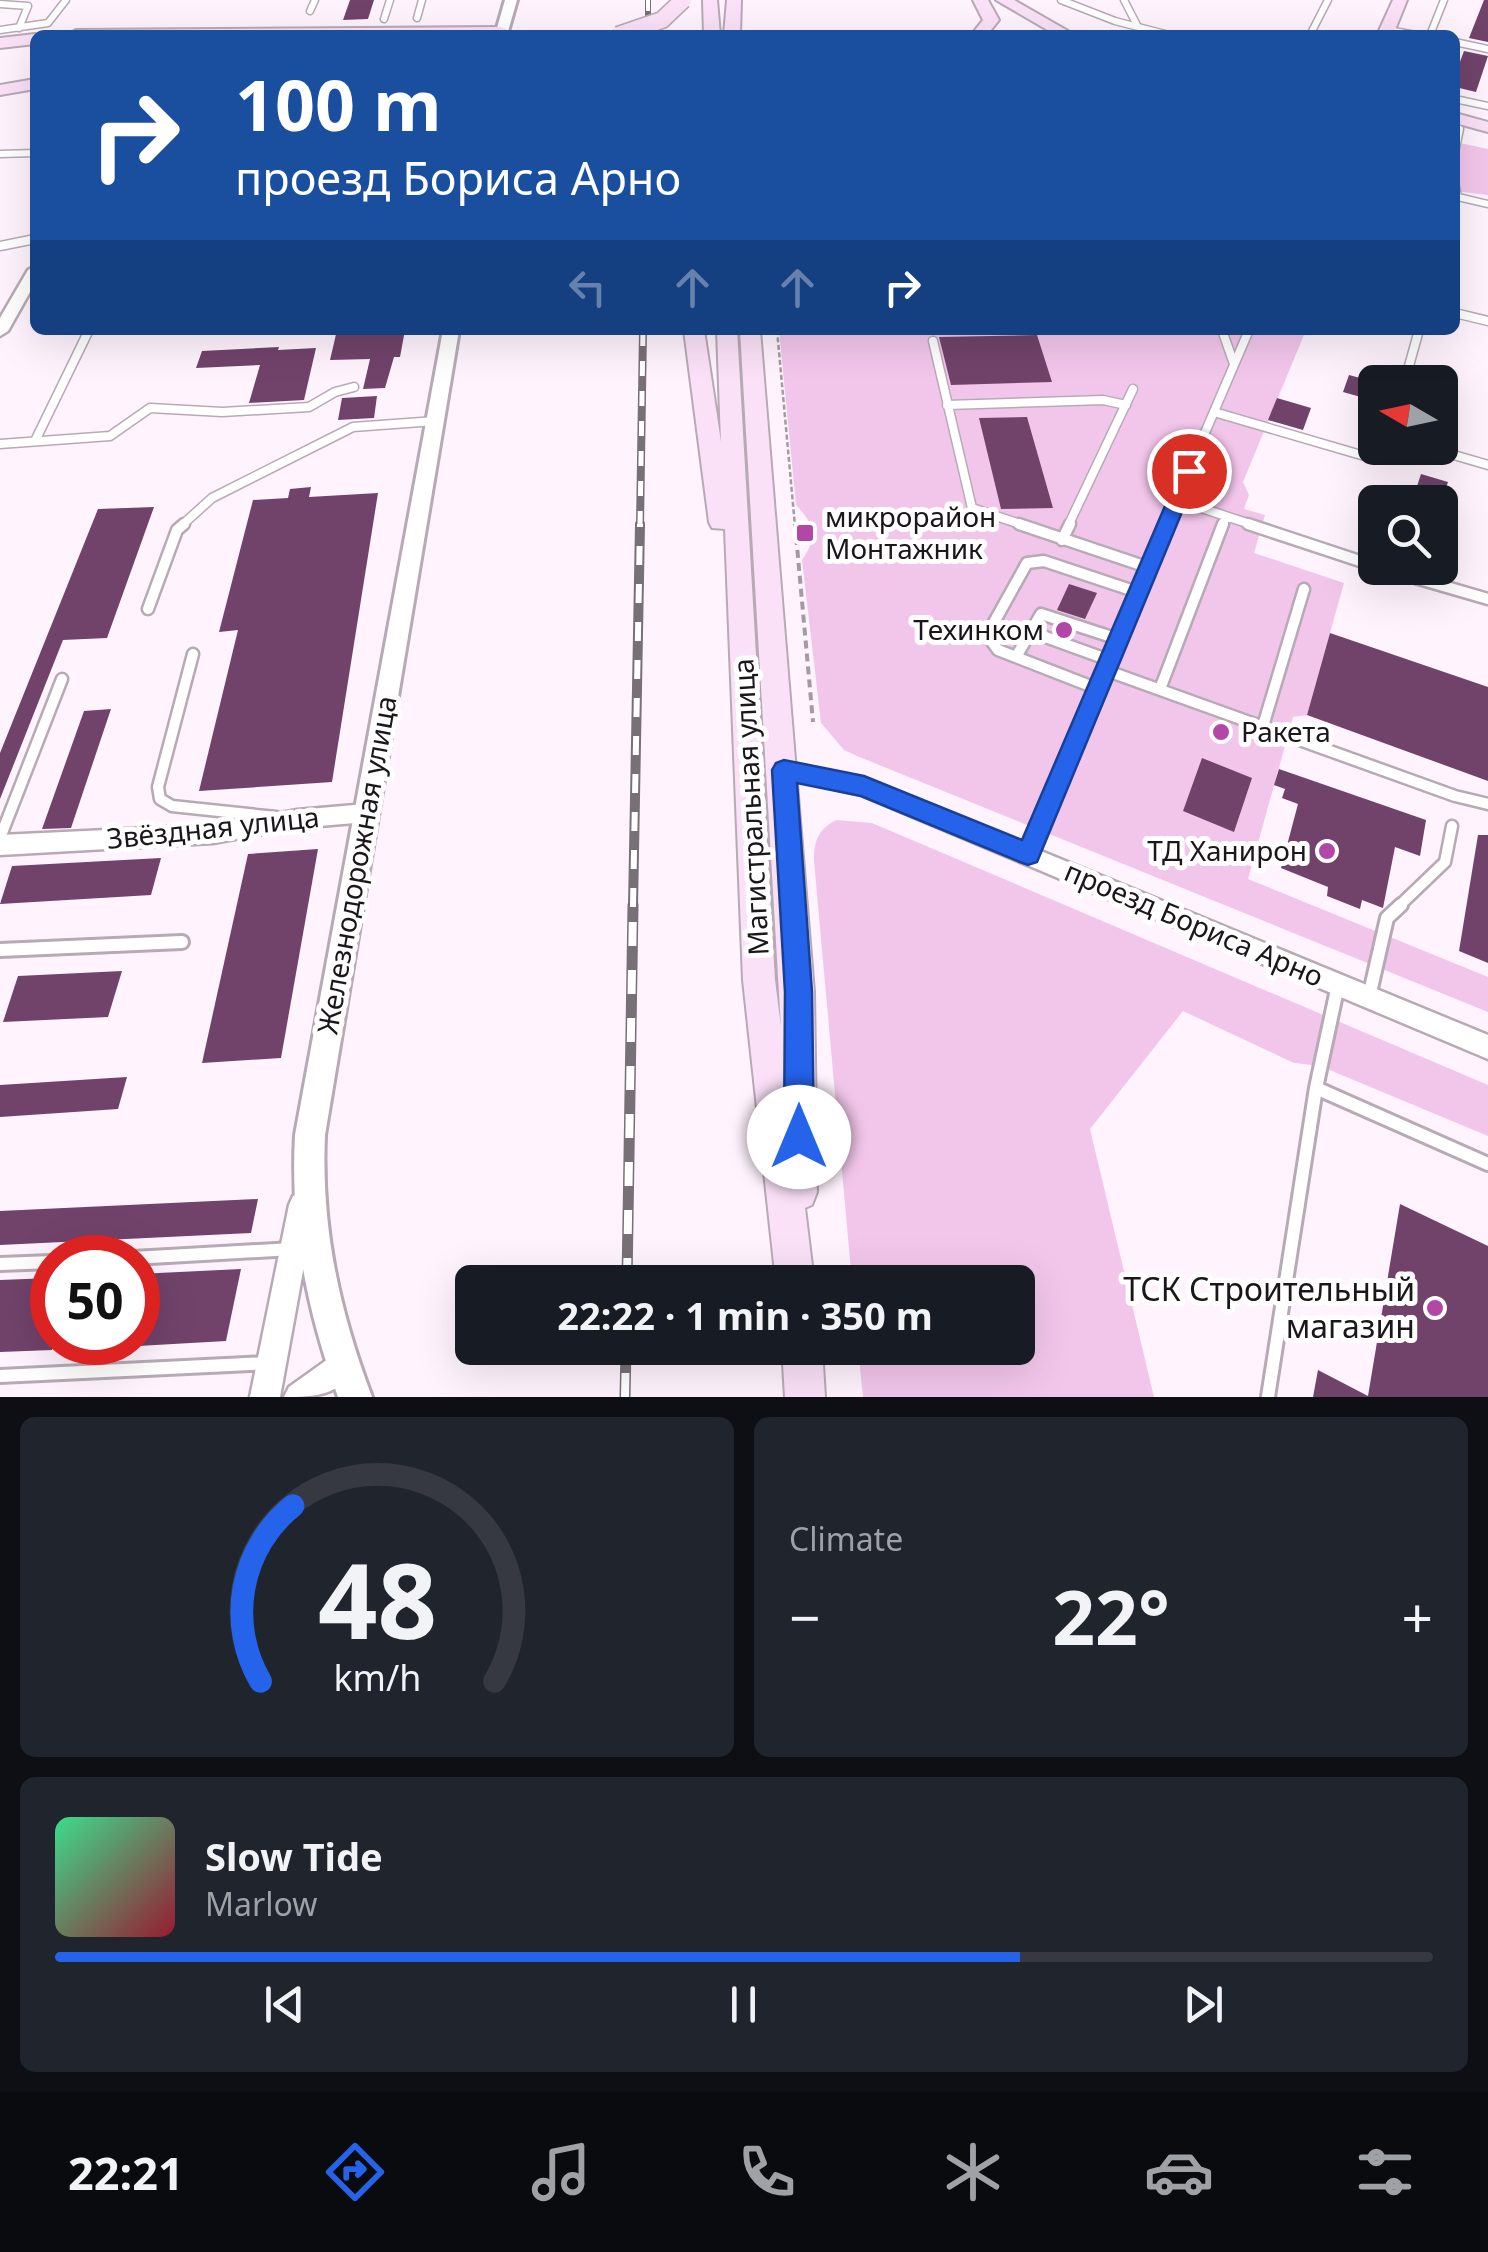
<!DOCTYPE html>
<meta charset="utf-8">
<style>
:root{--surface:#171b24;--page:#20242c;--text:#f1f3f6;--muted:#9ea1a6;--line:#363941;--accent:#2563eb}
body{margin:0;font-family:"Noto Sans",sans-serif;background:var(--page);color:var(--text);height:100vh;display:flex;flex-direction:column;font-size:38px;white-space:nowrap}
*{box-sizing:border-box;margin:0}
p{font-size:32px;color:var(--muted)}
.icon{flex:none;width:55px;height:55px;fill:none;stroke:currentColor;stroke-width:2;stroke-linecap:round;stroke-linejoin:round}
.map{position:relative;height:1397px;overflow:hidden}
.details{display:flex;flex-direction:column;gap:20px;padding:20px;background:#0d0f14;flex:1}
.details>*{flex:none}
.top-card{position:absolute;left:30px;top:30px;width:1430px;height:305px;border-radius:15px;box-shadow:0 10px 40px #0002;background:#1a4fa0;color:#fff;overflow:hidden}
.needle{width:65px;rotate:279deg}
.fabs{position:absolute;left:1358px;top:365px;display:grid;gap:20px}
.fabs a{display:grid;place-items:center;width:100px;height:100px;border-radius:15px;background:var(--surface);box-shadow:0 10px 40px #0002;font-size:50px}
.speed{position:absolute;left:30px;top:1235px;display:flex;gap:20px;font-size:50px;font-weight:700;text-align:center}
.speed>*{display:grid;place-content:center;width:130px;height:130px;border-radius:50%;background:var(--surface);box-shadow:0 10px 40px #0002;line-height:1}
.speed .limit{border:15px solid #d22;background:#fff;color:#111}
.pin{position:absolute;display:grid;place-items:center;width:85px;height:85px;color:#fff;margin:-42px;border:5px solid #fff;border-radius:50%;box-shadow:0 2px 10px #0007}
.me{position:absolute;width:110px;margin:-55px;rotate:0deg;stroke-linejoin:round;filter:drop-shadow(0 0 8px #0008)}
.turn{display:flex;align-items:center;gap:35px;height:210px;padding:0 40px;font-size:45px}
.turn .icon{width:130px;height:130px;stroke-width:2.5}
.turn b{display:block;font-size:70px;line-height:85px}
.lanes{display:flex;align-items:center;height:95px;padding:0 40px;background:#0003;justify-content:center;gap:50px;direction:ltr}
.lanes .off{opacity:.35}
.big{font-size:75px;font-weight:700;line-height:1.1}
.details .widget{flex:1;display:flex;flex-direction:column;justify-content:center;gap:15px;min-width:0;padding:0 35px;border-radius:15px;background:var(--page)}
.details .dial{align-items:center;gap:0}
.dial svg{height:260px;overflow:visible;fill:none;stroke:var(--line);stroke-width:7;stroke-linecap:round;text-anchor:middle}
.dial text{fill:var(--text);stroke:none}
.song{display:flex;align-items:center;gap:30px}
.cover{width:120px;height:120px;border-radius:15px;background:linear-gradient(135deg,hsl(150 70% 55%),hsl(350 70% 35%))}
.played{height:10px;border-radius:5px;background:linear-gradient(90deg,var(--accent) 70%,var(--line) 70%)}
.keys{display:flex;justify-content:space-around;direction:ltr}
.heat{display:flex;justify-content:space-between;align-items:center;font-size:55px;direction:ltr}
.details .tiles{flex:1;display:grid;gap:20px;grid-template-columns:1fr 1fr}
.widget:last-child{grid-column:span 2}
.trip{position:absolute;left:455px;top:1265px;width:580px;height:100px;border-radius:15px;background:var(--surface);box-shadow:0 10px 40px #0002;font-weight:700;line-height:100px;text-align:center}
.menu{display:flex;height:160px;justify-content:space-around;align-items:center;background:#090b0e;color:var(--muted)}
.menu .icon{width:70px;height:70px}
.menu .on{color:var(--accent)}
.menu b{font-size:45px;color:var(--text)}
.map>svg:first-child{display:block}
.green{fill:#f2c6eb}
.building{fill:#71436b}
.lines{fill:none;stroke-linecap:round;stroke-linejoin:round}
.service-far3-casing{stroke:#b7aab5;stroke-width:9}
.service-far2-casing{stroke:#b7aab5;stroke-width:11}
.service-far1-casing{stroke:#b7aab5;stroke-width:15}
.service-casing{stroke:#b7aab5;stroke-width:18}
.minor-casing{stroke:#b7aab5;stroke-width:5}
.tertiary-casing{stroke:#b7aab5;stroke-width:6}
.secondary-casing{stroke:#b7aab5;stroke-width:4}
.path-far1{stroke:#a49ba2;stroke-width:2.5;stroke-dasharray:5 2.5;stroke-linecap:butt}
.path{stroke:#a49ba2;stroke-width:4;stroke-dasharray:8 5;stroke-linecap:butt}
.service-far3{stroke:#fff;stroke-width:6}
.service-far2{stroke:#fff;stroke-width:8}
.service-far1{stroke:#fff;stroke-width:10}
.service{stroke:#fff;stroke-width:12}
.minor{fill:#fff;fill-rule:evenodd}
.tertiary{fill:#fff;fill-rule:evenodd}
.secondary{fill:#fbe1f8;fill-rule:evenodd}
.rail-far3-casing{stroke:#777076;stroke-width:6}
.rail-far2-casing{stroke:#777076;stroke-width:8}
.rail-far1-casing{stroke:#777076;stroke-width:10}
.rail-casing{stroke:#777076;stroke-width:11}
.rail-far3{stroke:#fff;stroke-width:4;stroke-dasharray:11;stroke-linecap:butt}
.rail-far2{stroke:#fff;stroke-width:5;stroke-dasharray:15;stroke-linecap:butt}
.rail-far1{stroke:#fff;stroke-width:6;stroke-dasharray:19;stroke-linecap:butt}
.rail{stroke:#fff;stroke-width:8;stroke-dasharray:24;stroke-linecap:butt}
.secondary-bridge-casing{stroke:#b7aab5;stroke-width:19;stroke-linecap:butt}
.secondary-bridge{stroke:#fbe1f8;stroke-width:16}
.route{fill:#2563eb;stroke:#184099;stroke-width:2.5}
.poi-dot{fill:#b247a8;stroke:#fff;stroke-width:4}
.labels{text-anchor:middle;stroke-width:10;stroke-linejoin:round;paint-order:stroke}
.poi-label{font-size:28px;fill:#1a161a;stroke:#fff;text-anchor:start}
.street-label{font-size:28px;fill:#1a161a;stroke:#fff}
.near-poi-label{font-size:32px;fill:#1a161a;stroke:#fff;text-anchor:end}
</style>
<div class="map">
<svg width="1488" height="1397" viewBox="0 0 1488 1397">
<rect width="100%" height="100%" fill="#fff3fd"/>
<path class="green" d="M1455,142L1488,149V195L1455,191Z
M779,330H1306L1243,482L1249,495L1244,509L1265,515L1254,553L1344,583L1307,715L1293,717L1248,879L1488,977V1012L857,756L844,750L821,723L802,560C818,537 815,525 796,505Z
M836,820L872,823L1488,1085V1136L1320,1066L1294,1063L1183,1011L1090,1129L1154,1397H863L858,1348H1018V1282H852L814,861C814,840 818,830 836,820Z"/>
<path class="building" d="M350,0H374L368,19L343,20Z
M1484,0H1488V42L1469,38Z
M1464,51L1488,56L1476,92L1455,87V75Z
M337,330H405L400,357H394L385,388L363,389L370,359L330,360Z
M1037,335L1052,382L951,385L939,337Z
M279,347L278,350L316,348L304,400L249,403L260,365L196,368L202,351Z
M1349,375L1375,382V401L1343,392Z
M377,396L374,418L338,420L342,398Z
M1277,398L1311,408L1303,430L1268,420Z
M1027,417L1053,508L1001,509L979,418Z
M1421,474L1448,482L1442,500L1415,492Z
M311,487L309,497L378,493L332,782L199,791L238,630L219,632L253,500L288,498L290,489Z
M154,507L107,638L63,640L0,799V753L98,509Z
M1069,584L1097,593L1085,619L1057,610Z
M1330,633L1488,687V781L1307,715Z
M111,709L71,828L42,829L84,711Z
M1202,758L1252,778L1234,832L1183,811Z
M1279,769L1426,820L1420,856L1395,847L1383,908L1362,900L1360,909L1327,896L1328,887L1281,868L1298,804L1282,798L1285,789L1274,785Z
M1478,835H1488V963L1459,951Z
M318,849L281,1058L202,1063L248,854Z
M161,858L151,895L0,904L12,866Z
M122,971L108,1017L3,1022L18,976Z
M127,1077L118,1109L0,1117V1085Z
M258,1199L251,1233L0,1245V1211Z
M1400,1204L1488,1246V1397H1313L1318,1370L1368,1396Z
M241,1269L226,1341L138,1346V1274Z
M52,1278V1350L0,1352V1280Z"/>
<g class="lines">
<g class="service-far3-casing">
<path id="service-far3" d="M1061,0L1115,21L1169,35
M1124,0L1138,27
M0,4L28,6L19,28
M310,11L315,0
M417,18L422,0
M384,19L390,0
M0,30L48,23L66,0
M1388,30L1416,35
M1310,35L1328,0
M1430,35L1444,0
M1455,42L1488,49
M1455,99L1488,106
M1455,153L1460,129
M0,154L35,153
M1455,181L1458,197L1488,204"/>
</g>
<g class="service-far2-casing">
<path id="service-far2" d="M0,246L35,239
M1455,313L1488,321
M1222,330L1234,364
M933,341L972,508L1026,526
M1407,373L1419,330
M947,405L1103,400L1126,405
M1214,412L1368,457L1395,459L1440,451L1488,465
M35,441L89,330
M0,444L110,436L150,408L222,412L309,407L335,392L354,387
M1177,500L1256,526
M181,526L212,498L353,427L435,421
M1068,526L1133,389
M1165,526L1249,330
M1222,526L1226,517"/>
</g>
<g class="service-far1-casing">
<path id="service-far1" d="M1019,524L1147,567L1028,854
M1248,524L1375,566
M1062,540L1070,524
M1147,567L1166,524
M1381,568L1488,599
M148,609L177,530L184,524
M1029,631L1109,660
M193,654L158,787L160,799L172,806L276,817
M1016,657L1041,614L1118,639
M1105,670L1455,796L1488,804
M1098,689L998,650L987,635L1027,563L1044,561L1137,592
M1160,689L1223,524
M1263,726L1304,589
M0,838L62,679
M1398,907L1445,862L1452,826"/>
</g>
<g class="service-casing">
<path id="service" d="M0,950L182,942
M1369,997L1387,918L1401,905
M1316,1088L1488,1164
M133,1258L292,1249
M0,1264L52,1262
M0,1376L269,1363
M1268,1397L1316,1088L1338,985"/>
</g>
<g class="minor-casing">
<path id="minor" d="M35,266V283L8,331L0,336V318L28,270Z
M784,761L871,781L1488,1035V1059L861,795L777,776L774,770L777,764Z
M366,804L374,807L377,813L374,819L366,822L297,828L213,843L0,855V835L213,825L297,810Z
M302,1192L311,1196L315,1205L280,1397H250L289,1205L293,1196Z
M342,1349L352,1353L356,1363C343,1396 315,1397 284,1397L289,1387Z"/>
</g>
<g class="tertiary-casing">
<path id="tertiary" d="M505,0H517L507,35H495Z
M443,330H459L325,1135C321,1228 339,1310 372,1397H338C307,1310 290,1228 295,1135Z"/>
</g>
<g class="secondary-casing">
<path id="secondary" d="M703,0H717L720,35H704Z
M727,0H741L740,35H724Z
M973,0H988L999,20L987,35H971L983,20Z
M996,0H1014L1075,35H1056Z
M1393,0H1407L1393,35H1377Z
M501,27L506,29L507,35H68L76,30Z
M35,34V44L0,48V38Z
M35,79V89L0,95V85Z
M1455,113L1488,122V132L1455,123Z
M684,330H704L721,442L717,330H737L775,980L781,1027L740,330H760L814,992L817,1192L812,1205L805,1208L814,1282H776L743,980L725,529L712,528L709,522Z
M782,1348H822L825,1397H785Z"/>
</g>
<path class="path-far1" d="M777,330L795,526"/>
<path class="path" d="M795,524L813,722"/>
<use href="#service-far3" class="service-far3"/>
<use href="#service-far2" class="service-far2"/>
<use href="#service-far1" class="service-far1"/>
<use href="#service" class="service"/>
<use href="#minor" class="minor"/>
<use href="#tertiary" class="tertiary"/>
<use href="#secondary" class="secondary"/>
<g class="rail-far3-casing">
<path id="rail-far3" d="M648,0V35"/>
</g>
<g class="rail-far2-casing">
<path id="rail-far2" d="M640,526L643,330"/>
</g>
<g class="rail-far1-casing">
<path id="rail-far1" d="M633,907L640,524"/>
</g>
<g class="rail-casing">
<path id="rail" d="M627,1282L633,905
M625,1397L626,1348"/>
</g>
<use href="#rail-far3" class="rail-far3"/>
<use href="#rail-far2" class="rail-far2"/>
<use href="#rail-far1" class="rail-far1"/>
<use href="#rail" class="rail"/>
<g class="secondary-bridge-casing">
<path id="secondary-bridge" d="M618,35L662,20L683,0"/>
</g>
<use href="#secondary-bridge" class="secondary-bridge"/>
</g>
<path class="route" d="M1189,465L1199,471L1037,862L1028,865L1020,862L861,796L797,783L812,992L814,1137L809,1147L799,1152L789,1147L784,1137L785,992L772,770L776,763L784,760L864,776L1022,840L1180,471Z"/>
<g class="poi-dot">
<rect x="795" y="523" width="20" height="20" rx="5"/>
<circle cx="1064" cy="630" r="10"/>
<circle cx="1221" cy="732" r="10"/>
<circle cx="1327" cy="851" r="10"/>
<circle cx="1435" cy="1308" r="10"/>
</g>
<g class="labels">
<g class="poi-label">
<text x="825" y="527">микрорайон<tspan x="825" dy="32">Монтажник</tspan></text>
<text x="1044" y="640" text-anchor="end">Техинком</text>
<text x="1241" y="742">Ракета</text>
<text x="1307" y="861" text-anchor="end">ТД Ханирон</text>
</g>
<g class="street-label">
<text transform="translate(751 807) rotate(-93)" y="10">Магистральная улица</text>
<text transform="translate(213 828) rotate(-6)" y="10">Звёздная улица</text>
<text transform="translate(357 865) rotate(-80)" y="10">Железнодорожная улица</text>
<text transform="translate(1194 924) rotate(23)" y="10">проезд Бориса Арно</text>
</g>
<g class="near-poi-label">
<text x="1415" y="1301">ТСК Строительный<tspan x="1415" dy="37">магазин</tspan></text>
</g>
</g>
</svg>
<div class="fabs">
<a><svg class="needle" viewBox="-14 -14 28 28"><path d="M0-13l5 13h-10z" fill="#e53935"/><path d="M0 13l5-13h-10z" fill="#9ea1a6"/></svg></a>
<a><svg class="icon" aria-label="search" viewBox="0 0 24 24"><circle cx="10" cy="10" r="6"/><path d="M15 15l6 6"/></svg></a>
</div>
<div class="speed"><div class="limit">50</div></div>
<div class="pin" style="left:1189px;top:471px;background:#d93025"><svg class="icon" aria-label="arrive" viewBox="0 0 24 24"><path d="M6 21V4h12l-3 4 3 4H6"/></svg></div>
<svg class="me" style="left:799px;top:1137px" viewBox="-20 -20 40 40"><circle r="19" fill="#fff"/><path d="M0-13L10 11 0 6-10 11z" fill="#2563eb"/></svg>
<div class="trip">22:22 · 1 min · 350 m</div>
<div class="top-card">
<div class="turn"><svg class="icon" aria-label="right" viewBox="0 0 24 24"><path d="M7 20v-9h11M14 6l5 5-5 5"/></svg><div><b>100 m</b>проезд Бориса Арно</div></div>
<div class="lanes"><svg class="icon off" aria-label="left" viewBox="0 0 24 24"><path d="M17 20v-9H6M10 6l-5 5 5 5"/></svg><svg class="icon off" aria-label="ahead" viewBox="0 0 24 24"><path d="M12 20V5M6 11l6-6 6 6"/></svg><svg class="icon off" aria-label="ahead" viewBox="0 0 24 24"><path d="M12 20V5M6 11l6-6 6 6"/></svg><svg class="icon" aria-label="right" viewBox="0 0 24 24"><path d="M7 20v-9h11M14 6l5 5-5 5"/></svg></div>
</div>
</div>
<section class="details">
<div class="tiles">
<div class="widget dial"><svg viewBox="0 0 100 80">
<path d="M14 69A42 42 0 1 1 86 69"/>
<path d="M14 69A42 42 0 0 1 24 15" stroke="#2563eb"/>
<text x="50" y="56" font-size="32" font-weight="700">48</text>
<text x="50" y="72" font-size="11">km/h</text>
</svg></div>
<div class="widget"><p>Climate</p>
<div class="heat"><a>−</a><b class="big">22°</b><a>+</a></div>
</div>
<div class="widget">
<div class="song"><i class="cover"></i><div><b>Slow Tide</b><p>Marlow</p></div></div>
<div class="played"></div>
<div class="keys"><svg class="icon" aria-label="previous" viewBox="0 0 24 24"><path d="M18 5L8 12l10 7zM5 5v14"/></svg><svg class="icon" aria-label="pause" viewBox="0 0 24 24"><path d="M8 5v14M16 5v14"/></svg><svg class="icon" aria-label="next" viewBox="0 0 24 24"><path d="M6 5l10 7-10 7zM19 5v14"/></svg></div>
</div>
</div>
</section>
<nav class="menu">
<b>22:21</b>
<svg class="icon on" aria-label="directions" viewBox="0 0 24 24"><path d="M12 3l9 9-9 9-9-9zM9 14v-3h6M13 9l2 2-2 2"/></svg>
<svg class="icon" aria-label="music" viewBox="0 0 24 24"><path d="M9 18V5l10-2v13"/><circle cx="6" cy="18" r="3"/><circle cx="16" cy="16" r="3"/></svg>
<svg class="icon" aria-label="phone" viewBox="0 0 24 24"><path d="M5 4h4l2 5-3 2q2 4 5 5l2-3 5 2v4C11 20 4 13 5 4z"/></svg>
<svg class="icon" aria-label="climate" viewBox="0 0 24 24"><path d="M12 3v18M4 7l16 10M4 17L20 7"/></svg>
<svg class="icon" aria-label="car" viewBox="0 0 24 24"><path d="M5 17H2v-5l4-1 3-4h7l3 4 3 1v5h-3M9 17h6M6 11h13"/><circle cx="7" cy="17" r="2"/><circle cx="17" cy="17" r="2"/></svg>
<svg class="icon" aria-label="filters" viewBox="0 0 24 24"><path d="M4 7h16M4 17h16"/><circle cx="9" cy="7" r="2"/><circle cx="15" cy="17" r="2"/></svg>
</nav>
